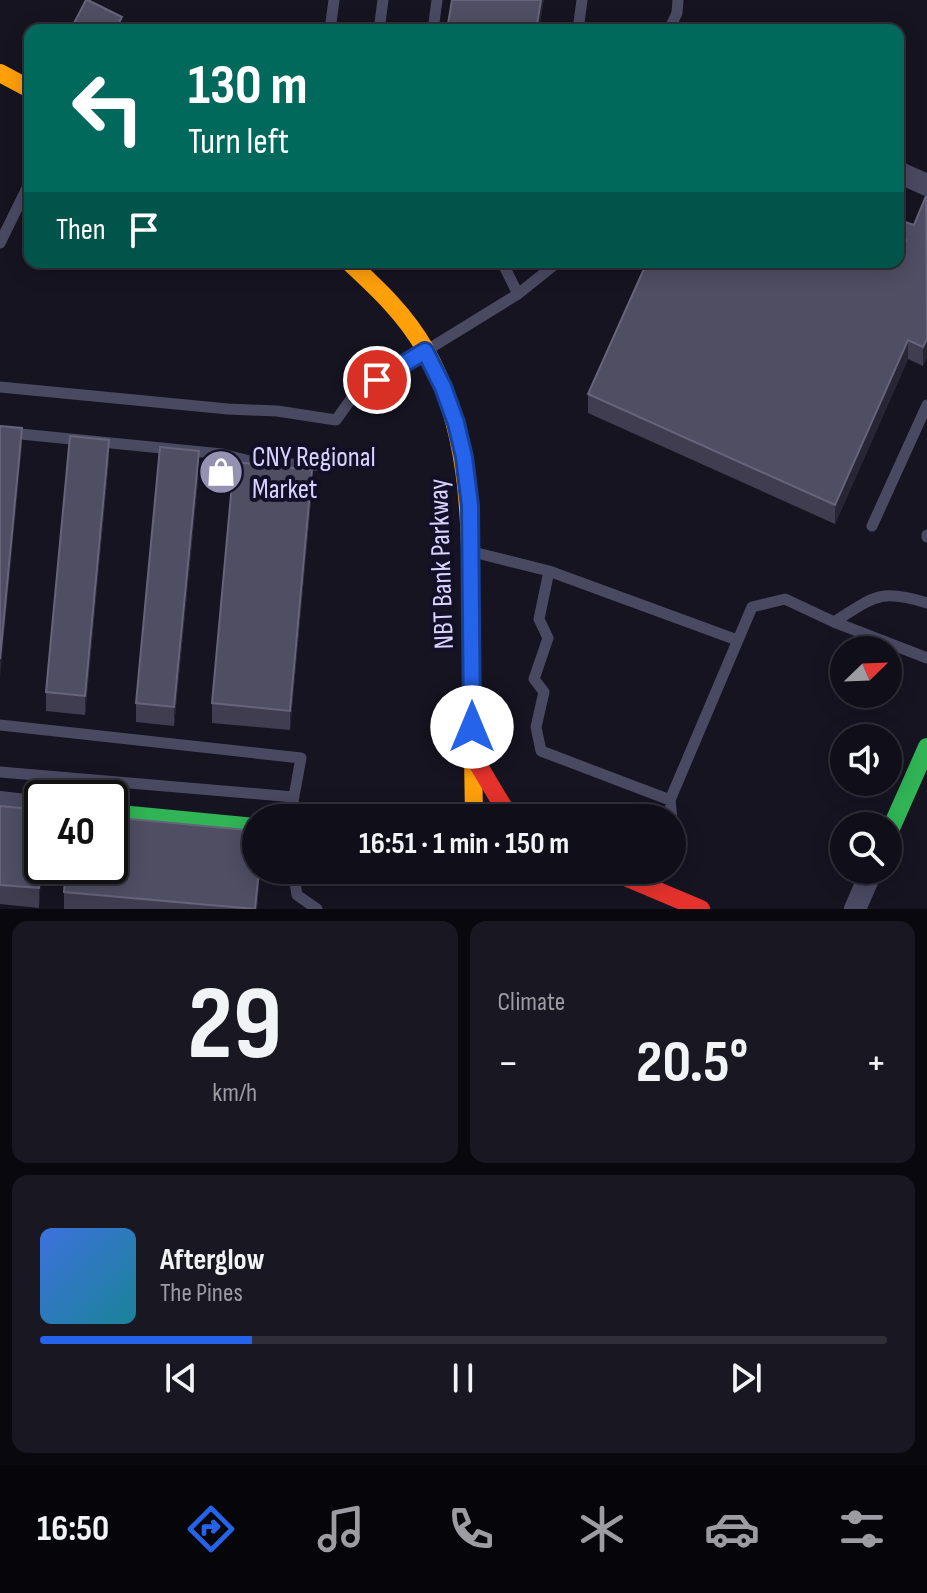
<!DOCTYPE html>
<meta charset="utf-8">
<style>
:root{--surface:#100f19;--page:#191822;--text:#f1f3f6;--muted:#9c9ca2;--line:#302f38;--accent:#2563eb}
body{margin:0;font-family:"Sofia Sans Condensed",sans-serif;background:var(--page);color:var(--text);height:100vh;display:flex;flex-direction:column;font-size:30px;white-space:nowrap}
*{box-sizing:border-box;margin:0}
p{font-size:26px;color:var(--muted)}
.icon{flex:none;width:44px;height:44px;fill:none;stroke:currentColor;stroke-width:2;stroke-linecap:round;stroke-linejoin:round}
.map{position:relative;height:909px;overflow:hidden}
.details{display:flex;flex-direction:column;gap:12px;padding:12px;background:#09080e;flex:1}
.details>*{flex:none}
.hud{position:absolute;left:24px;top:24px;width:880px;height:244px;border-radius:16px;box-shadow:0 4px 20px #0003,0 0 0 2px var(--line);background:#00695c;color:#fff;overflow:hidden}
.needle{width:52px;rotate:67deg}
.controls{position:absolute;left:830px;top:636px;display:grid;gap:16px}
.controls a{display:grid;place-items:center;width:72px;height:72px;border-radius:50%;background:var(--surface);box-shadow:0 4px 20px #0003,0 0 0 2px var(--line);font-size:40px}
.speed{position:absolute;left:24px;top:780px;display:flex;gap:16px;font-size:40px;font-weight:700;text-align:center}
.speed>*{display:grid;place-content:center;width:104px;height:104px;border-radius:50%;background:var(--surface);box-shadow:0 4px 20px #0003,0 0 0 2px var(--line);line-height:1}
.speed .limit{border:4px solid #111;border-radius:12px;background:#fff;color:#111}
.pin{position:absolute;display:grid;place-items:center;width:68px;height:68px;color:#fff;margin:-34px;border:4px solid #fff;border-radius:50%;box-shadow:0 2px 8px #0007}
.me{position:absolute;width:88px;margin:-44px;rotate:0deg;stroke-linejoin:round;filter:drop-shadow(0 0 6px #0008)}
.turn{display:flex;align-items:center;gap:28px;height:168px;padding:0 32px;font-size:36px}
.turn .icon{width:104px;height:104px;stroke-width:2.5}
.turn b{display:block;font-size:56px;line-height:68px}
.then{display:flex;align-items:center;height:76px;padding:0 32px;background:#0003;gap:16px;font-size:30px}
.big{font-size:60px;font-weight:700;line-height:1.1}
.details .widget{flex:1;display:flex;flex-direction:column;justify-content:center;gap:12px;min-width:0;padding:0 28px;border-radius:16px;background:var(--page)}
.details .dial{align-items:center;gap:0}
.dial b{font-size:104px;line-height:1}
.song{display:flex;align-items:center;gap:24px}
.cover{width:96px;height:96px;border-radius:12px;background:linear-gradient(135deg,hsl(220 70% 55%),hsl(190 70% 35%))}
.played{height:8px;border-radius:4px;background:linear-gradient(90deg,var(--accent) 25%,var(--line) 25%)}
.keys{display:flex;justify-content:space-around;direction:ltr}
.heat{display:flex;justify-content:space-between;align-items:center;font-size:44px;direction:ltr}
.details .tiles{flex:1;display:grid;gap:12px;grid-template-columns:1fr 1fr}
.widget:last-child{grid-column:span 2}
.trip{position:absolute;left:242px;top:804px;width:444px;height:80px;border-radius:40px;background:var(--surface);box-shadow:0 4px 20px #0003,0 0 0 2px var(--line);font-weight:700;line-height:80px;text-align:center}
.dock{display:flex;height:128px;justify-content:space-around;align-items:center;background:#06060a;color:var(--muted)}
.dock .icon{width:56px;height:56px}
.dock .selected{color:var(--accent)}
.dock b{font-size:36px;color:var(--text)}
.map>svg:first-child{display:block}
.lines{fill:none;stroke-linecap:round;stroke-linejoin:round}
.lane{stroke:#4a4962;stroke-width:11}
.street{stroke:#4a4962;stroke-width:22}
.fast{stroke:#30b455;stroke-width:18}
.slow{stroke:#ff9f0a;stroke-width:18}
.jam{stroke:#e5322d;stroke-width:18}
.wall{fill:#403d50}
.shaded-wall{fill:#282635}
.building{fill:#504e63;stroke:#66637b;stroke-width:2}
.route-casing{stroke:#184099;stroke-width:20}
.route{stroke:#2563eb;stroke-width:14}
.labels{text-anchor:middle;stroke-width:8;stroke-linejoin:round;paint-order:stroke}
.poi-label{font-size:28px;fill:#d9d4ff;stroke:#130f26;text-anchor:start}
.street-label{font-size:28px;fill:#d9d4ff;stroke:#130f26}
</style>
<div class="map">
<svg width="927" height="909" viewBox="0 0 927 909">
<rect width="100%" height="100%" fill="#161421"/>
<g class="lines">
<path class="lane" d="M330,30L334,0
M379,30L383,0
M433,30L437,0
M578,30L582,0
M669,30L677,13L678,0
M0,243L30,182
M518,294L558,262
M0,387L228,409L277,411L336,420L354,395L518,294L502,262
M0,432L222,454L254,462L330,466
M872,526L927,405
M927,535V537
M473,552L549,571L737,640
M549,571L539,619L548,638L534,679L544,692L536,727L541,751L670,800L672,818
M834,622C874,597 879,588 927,603
M0,725L301,758L290,818
M0,772L294,797
M670,800L752,607L785,599L834,622L927,658
M293,870L297,895L317,909"/>
<path class="street" d="M898,172L927,185
M0,802L42,807
M855,909L872,870"/>
<path class="fast" d="M110,813L256,827
M888,835L927,747"/>
<path class="slow" d="M0,73L30,89
M349,262C378,289 405,314 425,349C473,434 470,528 471,623C472,688 473,753 474,818"/>
<path class="jam" d="M476,761L510,818
M597,870L625,877L701,909"/>
</g>
<path class="wall" d="M122,22L118,30H78L74,28V23Z
M926,196L923,366L908,359L835,524L588,413V394L898,262V237L914,225Z
M109,459L85,715L46,711V692Z
M199,470L174,726L136,722V703Z
M312,489L290,730L212,723V703Z
M0,806L42,810L39,908L0,904Z
M260,870L257,909H64V892Z"/>
<path class="shaded-wall" d="M541,0H544L539,30H536Z
M927,339V358L923,366V347Z
M908,340V359L835,524V505Z
M22,428V447L0,678V659Z
M109,440V459L85,715V696Z
M199,451V470L174,726V707Z
M312,470V489L290,730V711Z
M42,852V866L39,908V888Z
M259,870H260L257,909H255Z"/>
<path class="building" d="M86,0H88L122,17L115,30H88L74,23Z
M452,0H541L536,30H447Z
M926,196L927,339L923,347L908,340L835,505L588,394L647,262H898V245L902,247L906,240L898,237L905,222L914,225Z
M0,426L22,428L0,659Z
M70,436L109,440L85,696L46,692Z
M160,447L199,451L174,707L136,703Z
M234,462L312,470L290,711L212,703Z
M0,806L42,810V852L39,888L0,885Z
M110,817L256,831V870H259L255,909L64,892L66,866H110Z"/>
<g class="lines">
<g class="route-casing">
<path id="route" d="M377,380L425,351L443,387L456,423L464,457L470,506L472,727"/>
</g>
<use href="#route" class="route"/>
</g>
<defs>
<g id="shop-disc" transform="scale(2.3)"><circle r="9.5" fill="#9591b1" stroke="#130f26"/><path d="M-5-2.5h2.3a2.7 3.5 0 0 1 5.4 0H5L5.5 6h-11ZM-1.5-2.5h3a1.5 2.3 0 0 0-3 0Z" fill="#fff"/></g>
</defs>
<g fill-rule="evenodd">
<use href="#shop-disc" x="221" y="472"/>
</g>
<g class="labels">
<g class="poi-label">
<text x="252" y="466">CNY Regional<tspan x="252" dy="32">Market</tspan></text>
</g>
<g class="street-label">
<text transform="translate(440 564) rotate(-92)" y="10">NBT Bank Parkway</text>
</g>
</g>
</svg>
<div class="controls">
<a><svg class="needle" viewBox="-14 -14 28 28"><path d="M0-13l5 13h-10z" fill="#e53935"/><path d="M0 13l5-13h-10z" fill="#9c9ca2"/></svg></a>
<a><svg class="icon" aria-label="sound" viewBox="0 0 24 24"><path d="M4 9h4l5-4v14l-5-4H4zM17 9q2 3 0 6"/></svg></a>
<a><svg class="icon" aria-label="search" viewBox="0 0 24 24"><circle cx="10" cy="10" r="6"/><path d="M15 15l6 6"/></svg></a>
</div>
<div class="speed"><div class="limit">40</div></div>
<div class="pin" style="left:377px;top:380px;background:#d93025"><svg class="icon" aria-label="arrive" viewBox="0 0 24 24"><path d="M6 21V4h12l-3 4 3 4H6"/></svg></div>
<svg class="me" style="left:472px;top:727px" viewBox="-20 -20 40 40"><circle r="19" fill="#fff"/><path d="M0-13L10 11 0 6-10 11z" fill="#2563eb"/></svg>
<div class="trip">16:51 · 1 min · 150 m</div>
<div class="hud">
<div class="turn"><svg class="icon" aria-label="left" viewBox="0 0 24 24"><path d="M17 20v-9H6M10 6l-5 5 5 5"/></svg><div><b>130 m</b>Turn left</div></div>
<div class="then">Then<svg class="icon" aria-label="arrive" viewBox="0 0 24 24"><path d="M6 21V4h12l-3 4 3 4H6"/></svg></div>
</div>
</div>
<section class="details">
<div class="tiles">
<div class="widget dial"><b>29</b><p>km/h</p></div>
<div class="widget"><p>Climate</p>
<div class="heat"><a>−</a><b class="big">20.5°</b><a>+</a></div>
</div>
<div class="widget">
<div class="song"><i class="cover"></i><div><b>Afterglow</b><p>The Pines</p></div></div>
<div class="played"></div>
<div class="keys"><svg class="icon" aria-label="previous" viewBox="0 0 24 24"><path d="M18 5L8 12l10 7zM5 5v14"/></svg><svg class="icon" aria-label="pause" viewBox="0 0 24 24"><path d="M8 5v14M16 5v14"/></svg><svg class="icon" aria-label="next" viewBox="0 0 24 24"><path d="M6 5l10 7-10 7zM19 5v14"/></svg></div>
</div>
</div>
</section>
<nav class="dock">
<b>16:50</b>
<svg class="icon selected" aria-label="directions" viewBox="0 0 24 24"><path d="M12 3l9 9-9 9-9-9zM9 14v-3h6M13 9l2 2-2 2"/></svg>
<svg class="icon" aria-label="music" viewBox="0 0 24 24"><path d="M9 18V5l10-2v13"/><circle cx="6" cy="18" r="3"/><circle cx="16" cy="16" r="3"/></svg>
<svg class="icon" aria-label="phone" viewBox="0 0 24 24"><path d="M5 4h4l2 5-3 2q2 4 5 5l2-3 5 2v4C11 20 4 13 5 4z"/></svg>
<svg class="icon" aria-label="climate" viewBox="0 0 24 24"><path d="M12 3v18M4 7l16 10M4 17L20 7"/></svg>
<svg class="icon" aria-label="car" viewBox="0 0 24 24"><path d="M5 17H2v-5l4-1 3-4h7l3 4 3 1v5h-3M9 17h6M6 11h13"/><circle cx="7" cy="17" r="2"/><circle cx="17" cy="17" r="2"/></svg>
<svg class="icon" aria-label="filters" viewBox="0 0 24 24"><path d="M4 7h16M4 17h16"/><circle cx="9" cy="7" r="2"/><circle cx="15" cy="17" r="2"/></svg>
</nav>
